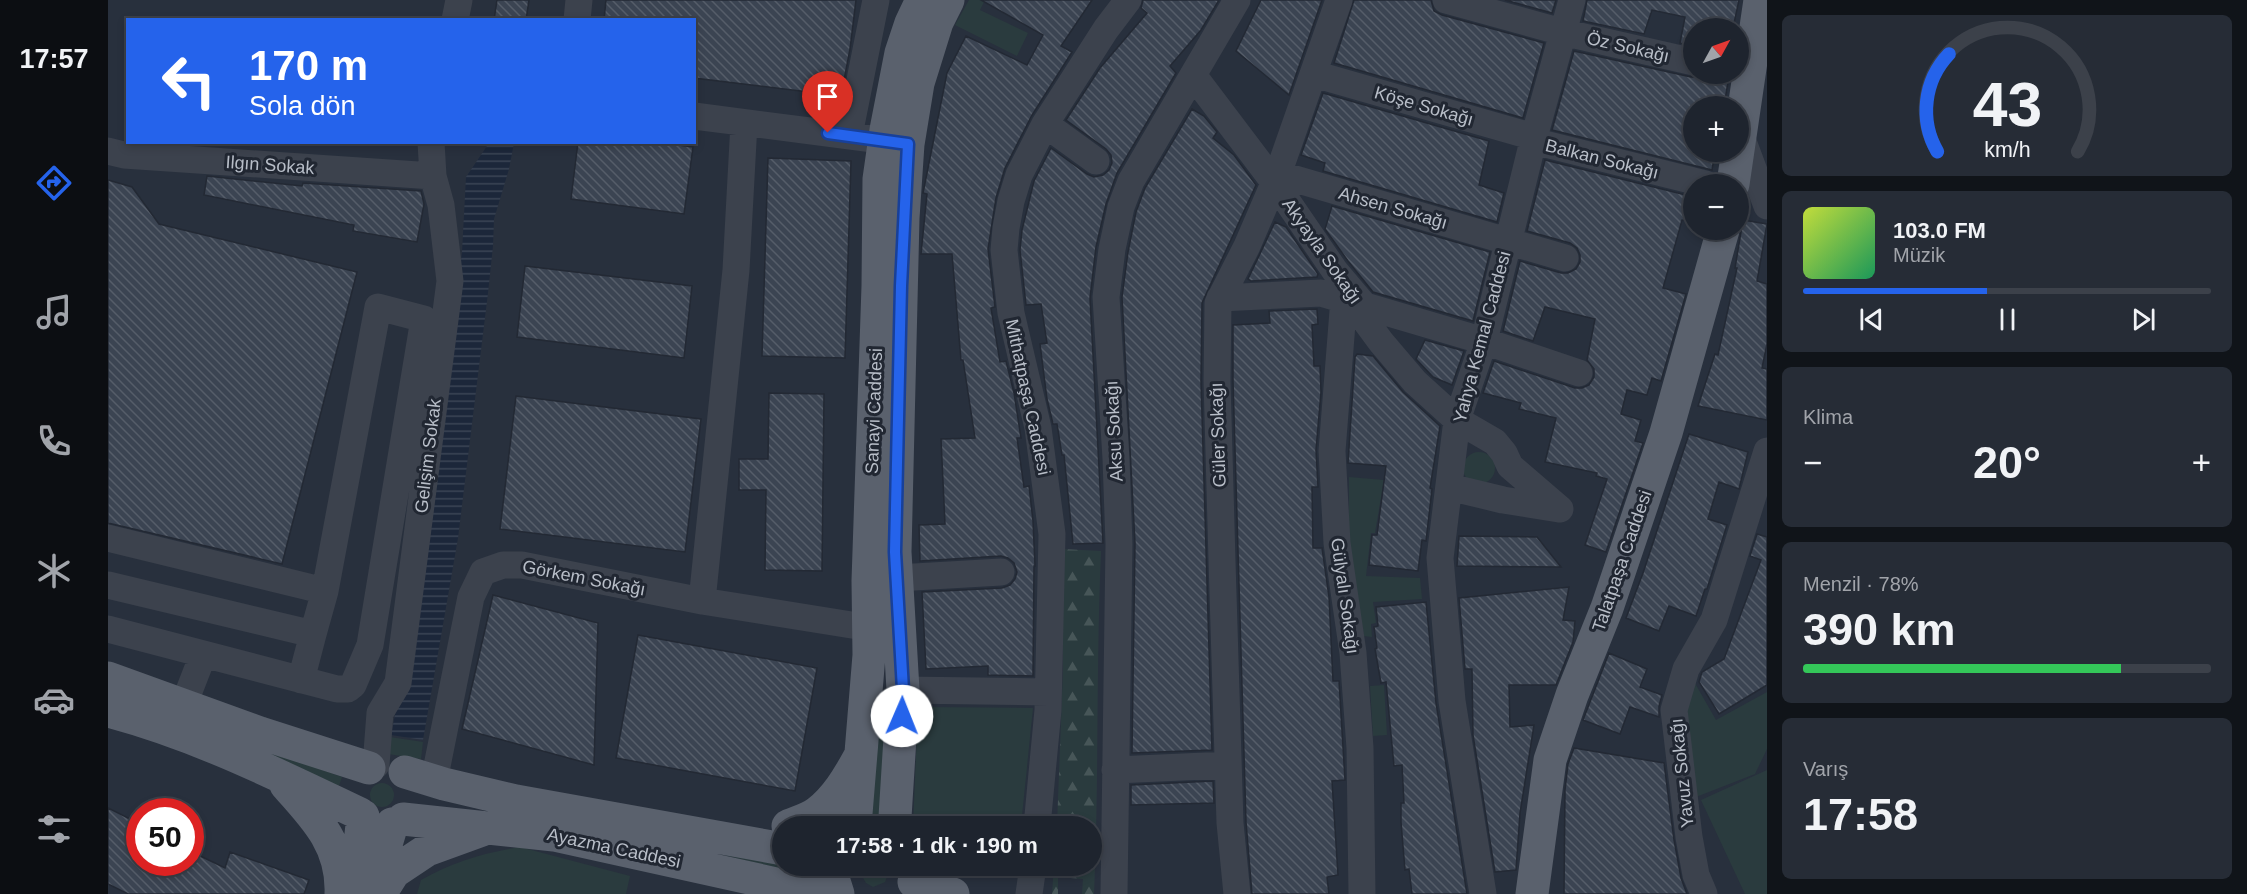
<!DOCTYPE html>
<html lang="tr">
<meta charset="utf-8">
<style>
:root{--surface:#1e242e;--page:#262c36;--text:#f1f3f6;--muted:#a1a4aa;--line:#3c414a;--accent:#2563eb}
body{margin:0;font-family:Arial,sans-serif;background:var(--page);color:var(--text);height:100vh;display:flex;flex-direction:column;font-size:22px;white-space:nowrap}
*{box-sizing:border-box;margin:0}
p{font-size:20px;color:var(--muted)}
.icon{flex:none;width:33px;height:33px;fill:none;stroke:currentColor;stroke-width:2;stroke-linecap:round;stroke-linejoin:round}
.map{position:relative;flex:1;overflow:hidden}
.details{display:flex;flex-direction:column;gap:15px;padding:15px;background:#101419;width:480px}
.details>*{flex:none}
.hud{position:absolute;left:18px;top:18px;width:570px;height:126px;border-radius:0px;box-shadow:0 3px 9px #0003,0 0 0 2px var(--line);background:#2563eb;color:#fff;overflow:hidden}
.needle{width:39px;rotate:50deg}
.fabs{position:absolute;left:1575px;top:18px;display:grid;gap:12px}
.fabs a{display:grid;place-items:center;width:66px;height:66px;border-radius:50%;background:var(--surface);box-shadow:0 3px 9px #0003,0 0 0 2px var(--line);font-size:30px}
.speed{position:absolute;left:18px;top:798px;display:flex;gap:12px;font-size:30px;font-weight:700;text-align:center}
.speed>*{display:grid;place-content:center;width:78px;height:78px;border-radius:50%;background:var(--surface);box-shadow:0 3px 9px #0003,0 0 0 2px var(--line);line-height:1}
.speed .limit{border:9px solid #d22;background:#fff;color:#111}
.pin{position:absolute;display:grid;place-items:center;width:51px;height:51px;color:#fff;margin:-62px -26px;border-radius:50% 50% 50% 0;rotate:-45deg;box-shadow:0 0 6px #0007}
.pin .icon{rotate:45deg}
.me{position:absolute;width:66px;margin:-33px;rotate:1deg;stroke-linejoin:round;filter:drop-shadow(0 0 4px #0008)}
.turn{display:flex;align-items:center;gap:21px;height:126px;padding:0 24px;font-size:27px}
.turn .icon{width:78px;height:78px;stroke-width:2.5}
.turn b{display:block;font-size:42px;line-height:51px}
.big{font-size:45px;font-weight:800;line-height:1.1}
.details .widget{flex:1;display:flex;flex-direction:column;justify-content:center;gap:9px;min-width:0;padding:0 21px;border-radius:9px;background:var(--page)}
.details .dial{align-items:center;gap:0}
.dial svg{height:156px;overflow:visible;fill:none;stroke:var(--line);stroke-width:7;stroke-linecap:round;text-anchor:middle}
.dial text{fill:var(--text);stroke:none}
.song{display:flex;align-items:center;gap:18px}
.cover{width:72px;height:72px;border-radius:9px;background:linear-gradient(135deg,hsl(70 70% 55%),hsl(150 70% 35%))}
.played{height:6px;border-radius:3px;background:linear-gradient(90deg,var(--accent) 45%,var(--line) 45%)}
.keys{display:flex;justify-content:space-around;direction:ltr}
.heat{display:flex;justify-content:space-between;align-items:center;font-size:33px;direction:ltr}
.charge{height:9px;border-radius:4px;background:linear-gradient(90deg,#34c759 78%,var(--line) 0)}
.trip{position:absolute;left:664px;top:816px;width:330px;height:60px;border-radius:30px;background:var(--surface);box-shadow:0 3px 9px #0003,0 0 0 2px var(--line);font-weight:800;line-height:60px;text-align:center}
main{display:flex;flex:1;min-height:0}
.dock{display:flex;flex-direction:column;width:108px;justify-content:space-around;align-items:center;background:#0c0e12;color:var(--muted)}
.dock .icon{width:42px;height:42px}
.dock .on{color:var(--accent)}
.dock b{font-size:27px;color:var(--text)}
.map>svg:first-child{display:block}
.green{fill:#2a3b3e}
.forest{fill:url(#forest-firs)}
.water{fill:url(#water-rules)}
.building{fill:url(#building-back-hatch);stroke:#232934;stroke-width:1.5}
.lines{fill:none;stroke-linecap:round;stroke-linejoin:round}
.minor{stroke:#3c424d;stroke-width:27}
.major{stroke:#5a616d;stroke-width:33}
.route-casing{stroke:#184099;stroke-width:15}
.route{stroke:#2563eb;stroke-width:10}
.labels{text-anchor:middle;stroke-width:6;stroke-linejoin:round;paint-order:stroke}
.street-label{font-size:18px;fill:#b8bec8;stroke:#212732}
</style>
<main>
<nav class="dock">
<b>17:57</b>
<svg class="icon on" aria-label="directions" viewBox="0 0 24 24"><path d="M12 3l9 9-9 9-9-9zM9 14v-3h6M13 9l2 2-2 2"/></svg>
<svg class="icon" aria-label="music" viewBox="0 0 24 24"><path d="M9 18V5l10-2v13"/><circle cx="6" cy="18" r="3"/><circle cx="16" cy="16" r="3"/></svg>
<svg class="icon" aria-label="phone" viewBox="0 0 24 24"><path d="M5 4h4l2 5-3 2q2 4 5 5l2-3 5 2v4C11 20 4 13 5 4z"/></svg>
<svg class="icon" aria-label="climate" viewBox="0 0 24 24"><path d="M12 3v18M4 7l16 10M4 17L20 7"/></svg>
<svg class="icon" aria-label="car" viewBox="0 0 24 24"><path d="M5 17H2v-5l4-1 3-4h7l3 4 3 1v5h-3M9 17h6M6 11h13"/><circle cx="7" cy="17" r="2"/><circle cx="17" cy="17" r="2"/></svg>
<svg class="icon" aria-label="filters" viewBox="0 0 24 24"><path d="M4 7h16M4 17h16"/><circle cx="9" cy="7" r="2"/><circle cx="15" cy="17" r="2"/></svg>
</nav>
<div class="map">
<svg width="1659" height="894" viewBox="0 0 1659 894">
<defs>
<pattern id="forest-firs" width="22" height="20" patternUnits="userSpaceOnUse" patternTransform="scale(1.5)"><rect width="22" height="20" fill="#2a3b3e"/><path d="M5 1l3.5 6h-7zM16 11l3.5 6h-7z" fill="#475658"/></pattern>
<pattern id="water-rules" width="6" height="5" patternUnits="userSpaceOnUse" patternTransform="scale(1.5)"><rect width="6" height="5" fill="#1c273a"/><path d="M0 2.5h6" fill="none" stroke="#3b4555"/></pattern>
<pattern id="building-back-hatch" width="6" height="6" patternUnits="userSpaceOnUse" patternTransform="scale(1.5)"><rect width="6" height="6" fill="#3b4452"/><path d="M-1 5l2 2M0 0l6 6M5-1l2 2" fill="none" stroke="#555d69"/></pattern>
</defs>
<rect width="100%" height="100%" fill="#28303d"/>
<path class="green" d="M861,0H877L872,10L920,33L909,56L847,25Z
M1355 468a16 16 0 1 1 32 0a16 16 0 1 1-32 0Z
M1241,477L1276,480L1267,533H1263L1258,576L1312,578L1314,599L1265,602L1268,623L1263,624L1264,637L1256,636L1241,546Z
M1584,678L1608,720L1659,692V749L1647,774L1588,797L1578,700Z
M1276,685L1279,735L1265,736L1262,686Z
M810,707L925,708L913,826H805Z
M768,717L777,718V826H757Z
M124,737L234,777L230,789Z
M282,737L315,742L313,759L280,754Z
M1659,770V894H1637L1593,800Z
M262 795a12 12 0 1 1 24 0a12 12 0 1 1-24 0Z
M412,847L522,876L518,894H309L313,880C345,862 375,853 412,847Z
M611,854L675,863V866L719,867L717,880Z
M757,866H777L780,874L777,882L765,887L758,883L754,876Z"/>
<path class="forest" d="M954,549L993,551C988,665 991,780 986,894H974L975,879L950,877V894H944L946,866H984V826H949L955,670Z"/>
<path class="water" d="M381,143H406L401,169L386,219L385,246L380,293L350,538L315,740L283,735L307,613L338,394L354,252L358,177Z"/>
<path class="building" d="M389,0H421L418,20H386Z
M498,0H748L742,49L733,96L586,78V20H496Z
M873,0H984L953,46L964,52L924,115L897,168L888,198L880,249L887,307L883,308L892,362L898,361L906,393L913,438H909L916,487L921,486L925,521L927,566H926L925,676L880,675V666L818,669L814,592L894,588L902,585L907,579L909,572L906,563L900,558L893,556L812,561L811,525L837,524L833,439L867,438L855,360H853L844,254H813L819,194L815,193L839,73L858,36L919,65L935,35Z
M1035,0H1111L1093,30L1062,66L1068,73L1009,173L998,204L988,247L982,298L995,543L965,544L956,455H954L949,424H945L939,399L932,344L939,343L933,304L918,305L912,250L914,230L926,181L943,148L979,174L986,177L995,175L1001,170L1004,163L1003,155L998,149L958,120L992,68L1039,13L1033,8Z
M1153,0H1214L1181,95L1128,51Z
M1246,0H1323L1326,11L1334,15L1436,43L1415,118L1226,63Z
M1397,0H1448L1444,13Z
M1479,0H1631L1625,28H1586V46L1572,43L1577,17L1544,10L1536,34L1475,21Z
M1466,51L1583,77H1590L1596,74L1621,76L1616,106H1586V152H1607L1604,170L1444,130Z
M1215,93L1381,141L1371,185L1396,193L1389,222L1215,171L1217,163L1193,155Z
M1084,109L1096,116L1109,132L1105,138L1126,155L1148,185L1094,303L1093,381L1104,750L1024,753L1027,543L1014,297L1020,252L1028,212L1037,188Z
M470,142H549L585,147L576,214L463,199Z
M660,158L743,161L737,358L654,356Z
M1437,160L1586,197V222L1574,220L1555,288L1578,294L1553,381L1544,378L1539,395L1519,390L1513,414L1533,420L1527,441L1535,443L1498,552L1477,545L1499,479L1488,476L1489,473L1437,462L1448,418L1411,409L1413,403L1375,393L1386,361L1467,388H1474L1481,385L1486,377V369L1479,360L1487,319L1437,307L1425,341L1395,331L1412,261L1453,273H1460L1468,269L1472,262V255L1469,248L1462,243L1419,231Z
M99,176L194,186L195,183L313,191L316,204L309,242L245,231L246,225L96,195Z
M0,180L24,187L51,224L249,272L174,564L0,523Z
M1224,206L1382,252L1365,321L1265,292L1240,261L1217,229Z
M1635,220L1659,224L1649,281L1659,284V344L1654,368L1659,369V420L1590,406L1607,354L1610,355L1629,268H1627Z
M1167,222L1178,227L1210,274L1209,277L1143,281L1140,279Z
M417,266L584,286L576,358L409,337Z
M1209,309L1210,324L1204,325L1206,366H1212L1213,392L1208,450L1210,487H1204L1205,548H1214L1221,597L1225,681H1231L1237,780L1224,781L1230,875L1219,877L1221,894H1144L1138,822L1125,381V325L1162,323L1161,311Z
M1317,340L1356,351L1344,385L1325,377L1308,359Z
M1249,354L1265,356L1295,392L1332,426L1322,488L1324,489L1318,541L1314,540L1310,571L1261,565L1264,535H1269L1278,466L1240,463L1247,357Z
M661,393L716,394L714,571L657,570L658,490H631V459H660Z
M408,396L593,419L577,552L392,529Z
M1581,434L1640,452L1631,489L1611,482L1600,519L1619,525L1599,589H1597L1588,616L1561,606L1551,631L1518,618L1535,573Z
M1649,534L1659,537V685L1611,714L1591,682L1594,672L1616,659L1653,560L1642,556Z
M1351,536L1429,537L1453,567L1349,566Z
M1461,587L1455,620L1467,621L1465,642L1448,685H1401L1402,727L1426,725L1412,813L1408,870L1387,872L1365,735L1364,669H1357L1351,598Z
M385,595L490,623L486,765L354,729Z
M1318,602L1328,703L1359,894H1304L1301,869L1297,870L1293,822V803H1296L1294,765L1286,766L1278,682L1273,683L1267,649L1269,648L1266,627L1270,626L1268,607Z
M530,635L709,668L687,791L508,758Z
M1501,653L1539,669L1532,687L1554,695L1551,706V717L1522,707L1512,734L1475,720Z
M1466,748L1556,763L1566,840L1573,878L1579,894H1456L1457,790L1460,764Z
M1105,781L1106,803L1023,805V785Z
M0,808L32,824V862H82V851L117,868L122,852L201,880L196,894H20L0,884Z"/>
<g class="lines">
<path class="minor" d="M1338,0L1454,32L1586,62
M347,20L351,0
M469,20L471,0
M1206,74L1426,137
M1085,75L1166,182L1227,271L1254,303L1259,323L1273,342L1307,382L1349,420L1387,442L1396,453L1402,466L1452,509
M586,116L796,143
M937,124L988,161
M741,135L768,0
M1633,136L1659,206
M1425,141L1598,184
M0,151L16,155L325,176
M1170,174L1457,258
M1112,298L1213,293L1376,341L1471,373
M1236,298L1224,451L1229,543L1245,653L1252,748L1254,894
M1341,487L1395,500L1451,509
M0,538L217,591
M789,578L893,572
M0,585L205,634L193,680
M594,601L628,270L636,123
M0,629L229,689H240L245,685L262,645L316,319L270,307L217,591L205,634
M795,690L940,692
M76,704L95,655
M268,765L272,713L290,683L342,281L333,205L325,176L323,142
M1007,770L1120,765
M326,781L363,597L375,572L395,565H414L594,601L781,631
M929,826L940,710L944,534L930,428L903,313L896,250L898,228L903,201L911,175L937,124L998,29L1020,0
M921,894L925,866
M1006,894L1011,544L1008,459L998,297L1004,249L1013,207L1023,181L1129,0
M1129,894L1122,823L1114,561L1109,381L1110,303L1139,246L1170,174L1231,0
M1375,894L1344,701L1332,558L1349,420L1376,341L1425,141L1464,0
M1596,894L1588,875L1581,837L1566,710L1578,669L1606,620L1659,451"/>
<path class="major" d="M1625,184L1652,0
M0,678L152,733L261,768
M0,711C88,734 170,775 252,814
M297,772L336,784L408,801L675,849
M178,785C208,818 235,846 233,894
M295,819L446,835L714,894
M680,826C689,822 702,819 710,812C728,798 740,778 751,758
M747,826L761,655L760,581L770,286L771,179L778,130L793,53L803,23L814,0
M788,826L787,817L795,690L787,552L795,218L800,144L810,83L829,22L840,0
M727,866L725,878L730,894
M806,882L845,894
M239,890L252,843L255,816
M264,892L284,824
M272,894L286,872L319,850L374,830
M1424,894L1442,760L1464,695L1499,608L1558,433L1615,230"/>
</g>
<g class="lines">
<g class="route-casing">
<path id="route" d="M720,133L800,144L793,286L787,552L795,690L794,716"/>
</g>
<use href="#route" class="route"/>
</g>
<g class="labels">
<g class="street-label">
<text transform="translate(1520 47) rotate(13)" y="6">Öz Sokağı</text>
<text transform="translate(1316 106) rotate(16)" y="6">Köşe Sokağı</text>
<text transform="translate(1494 159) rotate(14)" y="6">Balkan Sokağı</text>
<text transform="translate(162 165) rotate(4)" y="6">Ilgın Sokak</text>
<text transform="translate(1285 208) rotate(16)" y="6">Ahsen Sokağı</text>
<text transform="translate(1214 251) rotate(55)" y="6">Akyayla Sokağı</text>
<text transform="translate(1374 337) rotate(-75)" y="6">Yahya Kemal Caddesi</text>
<text transform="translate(920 397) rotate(78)" y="6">Mithatpaşa Caddesi</text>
<text transform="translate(766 411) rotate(-88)" y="6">Sanayi Caddesi</text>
<text transform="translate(1006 431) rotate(-93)" y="6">Aksu Sokağı</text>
<text transform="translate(1110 435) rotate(-92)" y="6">Güler Sokağı</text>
<text transform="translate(320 456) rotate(-83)" y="6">Gelişim Sokak</text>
<text transform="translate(1514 561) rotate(-71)" y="6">Talatpaşa Caddesi</text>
<text transform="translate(476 578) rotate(11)" y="6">Görkem Sokağı</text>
<text transform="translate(1237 596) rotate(82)" y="6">Gülyalı Sokağı</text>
<text transform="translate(1574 773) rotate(-96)" y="6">Yavuz Sokağı</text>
<text transform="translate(506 848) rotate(12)" y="6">Ayazma Caddesi</text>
</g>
</g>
</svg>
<div class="fabs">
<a><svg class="needle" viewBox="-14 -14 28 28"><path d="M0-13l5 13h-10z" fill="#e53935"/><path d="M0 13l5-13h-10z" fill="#a1a4aa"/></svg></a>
<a>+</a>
<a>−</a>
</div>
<div class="speed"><div class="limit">50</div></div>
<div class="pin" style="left:720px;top:133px;background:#d93025"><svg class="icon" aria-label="arrive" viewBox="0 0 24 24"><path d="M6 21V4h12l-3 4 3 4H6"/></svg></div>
<svg class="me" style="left:794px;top:716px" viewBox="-20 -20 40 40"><circle r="19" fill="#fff"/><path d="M0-13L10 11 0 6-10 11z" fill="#2563eb"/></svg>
<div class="trip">17:58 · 1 dk · 190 m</div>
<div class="hud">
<div class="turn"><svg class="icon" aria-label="left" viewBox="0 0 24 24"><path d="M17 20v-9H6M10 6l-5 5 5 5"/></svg><div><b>170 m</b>Sola dön</div></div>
</div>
</div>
<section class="details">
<div class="widget dial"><svg viewBox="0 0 100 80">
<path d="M14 69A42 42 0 1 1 86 69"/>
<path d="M14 69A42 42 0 0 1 20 19" stroke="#2563eb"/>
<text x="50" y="56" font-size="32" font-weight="700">43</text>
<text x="50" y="72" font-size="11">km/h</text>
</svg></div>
<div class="widget">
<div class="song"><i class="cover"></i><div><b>103.0 FM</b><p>Müzik</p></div></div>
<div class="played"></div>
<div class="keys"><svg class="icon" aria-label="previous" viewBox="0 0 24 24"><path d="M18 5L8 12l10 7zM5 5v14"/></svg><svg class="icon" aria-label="pause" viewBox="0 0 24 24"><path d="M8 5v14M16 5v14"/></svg><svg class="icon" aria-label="next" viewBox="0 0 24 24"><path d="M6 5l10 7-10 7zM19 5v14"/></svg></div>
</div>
<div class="widget"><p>Klima</p>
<div class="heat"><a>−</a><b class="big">20°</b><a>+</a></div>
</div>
<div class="widget"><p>Menzil · 78%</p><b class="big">390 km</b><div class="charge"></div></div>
<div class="widget"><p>Varış</p><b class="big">17:58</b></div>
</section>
</main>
